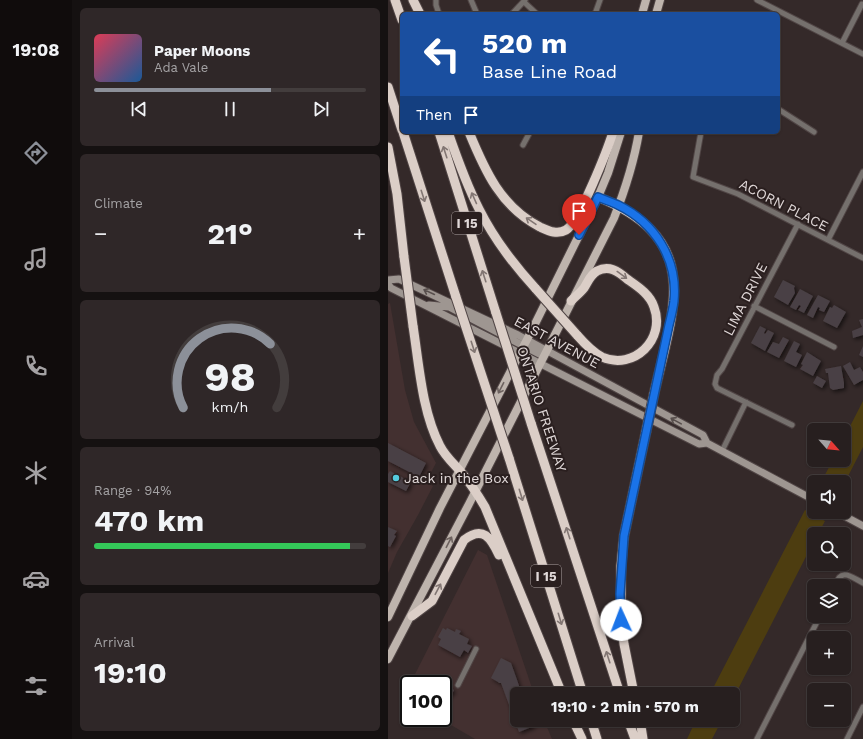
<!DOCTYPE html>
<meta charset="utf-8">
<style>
:root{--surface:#271f1f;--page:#2f2728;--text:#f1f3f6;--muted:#a4a2a4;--line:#433d3d;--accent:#8c9099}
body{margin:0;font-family:"Work Sans",sans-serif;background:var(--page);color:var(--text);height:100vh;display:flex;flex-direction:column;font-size:15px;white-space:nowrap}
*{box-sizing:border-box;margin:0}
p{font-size:13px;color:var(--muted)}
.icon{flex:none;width:22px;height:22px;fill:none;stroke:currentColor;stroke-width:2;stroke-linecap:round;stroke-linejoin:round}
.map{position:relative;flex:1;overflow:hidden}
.details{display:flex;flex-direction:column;gap:8px;padding:8px;background:#151111;width:316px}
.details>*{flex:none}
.banner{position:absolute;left:12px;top:12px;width:380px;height:122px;border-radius:6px;box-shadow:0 1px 3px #0004,0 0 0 1px var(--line);background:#1a4fa0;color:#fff;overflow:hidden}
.needle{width:26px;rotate:117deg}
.controls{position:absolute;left:419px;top:423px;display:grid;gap:8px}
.controls a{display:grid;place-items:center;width:44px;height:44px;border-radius:6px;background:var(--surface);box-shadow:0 1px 3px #0004,0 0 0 1px var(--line);font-size:20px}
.speed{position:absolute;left:12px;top:675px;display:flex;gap:8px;font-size:20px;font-weight:700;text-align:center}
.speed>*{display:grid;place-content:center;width:52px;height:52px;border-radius:50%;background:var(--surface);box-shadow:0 1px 3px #0004,0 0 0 1px var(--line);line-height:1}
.speed .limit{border:2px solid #111;border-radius:6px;background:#fff;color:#111}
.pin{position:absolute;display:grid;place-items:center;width:34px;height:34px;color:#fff;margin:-41px -17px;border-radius:50% 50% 50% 0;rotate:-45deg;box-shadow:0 0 4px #0007}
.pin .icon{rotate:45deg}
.me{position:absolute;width:44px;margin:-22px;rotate:358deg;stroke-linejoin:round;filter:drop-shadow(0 0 3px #0008)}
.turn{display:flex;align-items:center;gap:14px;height:84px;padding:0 16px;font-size:18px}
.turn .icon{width:52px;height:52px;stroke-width:2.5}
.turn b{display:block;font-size:28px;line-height:34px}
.then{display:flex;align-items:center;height:38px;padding:0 16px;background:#0003;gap:8px;font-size:15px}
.big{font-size:30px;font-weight:700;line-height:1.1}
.details .tile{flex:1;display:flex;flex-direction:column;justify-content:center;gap:6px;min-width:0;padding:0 14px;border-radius:6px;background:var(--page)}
.details .dial{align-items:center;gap:0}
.dial svg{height:104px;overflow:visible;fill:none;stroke:var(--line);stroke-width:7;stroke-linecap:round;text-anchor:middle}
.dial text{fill:var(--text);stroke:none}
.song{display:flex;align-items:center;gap:12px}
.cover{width:48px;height:48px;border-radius:6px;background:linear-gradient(135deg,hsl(350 70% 55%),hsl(210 70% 35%))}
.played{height:4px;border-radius:2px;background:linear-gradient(90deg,var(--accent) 65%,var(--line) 65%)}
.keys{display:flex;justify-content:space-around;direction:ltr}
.heat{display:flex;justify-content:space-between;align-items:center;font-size:22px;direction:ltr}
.charge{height:6px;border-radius:3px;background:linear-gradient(90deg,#34c759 94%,var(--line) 0)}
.trip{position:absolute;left:122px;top:687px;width:230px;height:40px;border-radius:6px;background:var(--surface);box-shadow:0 1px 3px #0004,0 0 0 1px var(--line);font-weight:700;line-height:40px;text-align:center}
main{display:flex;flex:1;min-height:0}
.tabs{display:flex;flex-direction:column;width:72px;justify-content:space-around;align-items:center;background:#100c0c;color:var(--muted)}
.tabs .icon{width:28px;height:28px}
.tabs .selected{color:var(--accent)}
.tabs b{font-size:18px;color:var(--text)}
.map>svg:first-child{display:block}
.built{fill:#433030}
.green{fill:#4d3d10}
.building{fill:#4a4045;filter:url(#shadow)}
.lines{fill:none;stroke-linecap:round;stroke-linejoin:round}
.street-casing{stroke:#504545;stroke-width:7}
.secondary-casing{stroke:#504545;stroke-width:9}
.primary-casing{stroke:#504545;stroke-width:10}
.highway-casing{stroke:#504545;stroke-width:11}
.street{stroke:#75706d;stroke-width:5}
.secondary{stroke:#9e9691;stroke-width:7}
.primary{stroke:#beb4ad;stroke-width:8}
.highway{stroke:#dbcec7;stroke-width:9}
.highway-bridge-casing{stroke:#504545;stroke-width:11;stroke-linecap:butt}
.highway-bridge{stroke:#dbcec7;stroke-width:9}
.oneway{stroke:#827673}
.oneway2{stroke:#584f4d}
.oneway3{stroke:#6d625f}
.route-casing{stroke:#114b97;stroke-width:10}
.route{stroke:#1a73e8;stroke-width:7}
.poi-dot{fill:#54cadd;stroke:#2a1f1f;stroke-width:1.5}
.labels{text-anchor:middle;stroke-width:4;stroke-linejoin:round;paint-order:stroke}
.shield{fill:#2a1f1f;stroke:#aaa1a1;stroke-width:1}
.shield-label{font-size:13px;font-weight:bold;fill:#e1d9d9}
.street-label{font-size:14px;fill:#e1d9d9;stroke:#2a1f1f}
.poi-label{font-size:14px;fill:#e1d9d9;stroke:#2a1f1f;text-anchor:start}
</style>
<main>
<nav class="tabs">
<b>19:08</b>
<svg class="icon selected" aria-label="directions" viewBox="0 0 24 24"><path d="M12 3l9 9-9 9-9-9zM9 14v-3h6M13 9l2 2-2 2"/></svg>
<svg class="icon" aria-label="music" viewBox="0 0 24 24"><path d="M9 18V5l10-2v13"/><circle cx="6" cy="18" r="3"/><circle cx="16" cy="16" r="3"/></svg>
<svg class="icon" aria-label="phone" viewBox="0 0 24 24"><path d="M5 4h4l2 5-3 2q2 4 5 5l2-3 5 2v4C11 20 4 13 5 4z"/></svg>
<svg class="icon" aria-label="climate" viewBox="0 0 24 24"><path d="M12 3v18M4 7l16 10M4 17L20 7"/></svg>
<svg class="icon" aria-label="car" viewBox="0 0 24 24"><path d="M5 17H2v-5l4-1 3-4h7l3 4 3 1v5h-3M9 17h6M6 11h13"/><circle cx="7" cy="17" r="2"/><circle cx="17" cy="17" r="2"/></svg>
<svg class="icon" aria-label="filters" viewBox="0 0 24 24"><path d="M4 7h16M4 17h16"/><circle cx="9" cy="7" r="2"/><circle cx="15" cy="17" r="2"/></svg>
</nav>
<section class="details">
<div class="tile">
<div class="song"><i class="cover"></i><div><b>Paper Moons</b><p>Ada Vale</p></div></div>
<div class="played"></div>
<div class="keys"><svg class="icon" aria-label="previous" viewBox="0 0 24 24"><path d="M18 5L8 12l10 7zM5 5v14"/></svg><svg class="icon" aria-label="pause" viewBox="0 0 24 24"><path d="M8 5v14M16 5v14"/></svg><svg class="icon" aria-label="next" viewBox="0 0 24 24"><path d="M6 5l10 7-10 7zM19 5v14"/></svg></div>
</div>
<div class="tile"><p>Climate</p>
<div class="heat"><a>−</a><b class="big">21°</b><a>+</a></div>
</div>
<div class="tile dial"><svg viewBox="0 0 100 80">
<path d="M14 69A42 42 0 1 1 86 69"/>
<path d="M14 69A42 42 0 0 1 81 20" stroke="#8c9099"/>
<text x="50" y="56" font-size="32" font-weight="700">98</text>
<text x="50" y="72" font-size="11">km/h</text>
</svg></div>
<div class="tile"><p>Range · 94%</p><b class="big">470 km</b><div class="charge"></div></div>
<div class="tile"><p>Arrival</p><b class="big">19:10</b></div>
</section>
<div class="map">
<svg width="475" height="739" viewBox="0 0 475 739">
<defs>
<filter id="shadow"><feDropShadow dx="2" dy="2" stdDeviation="2" flood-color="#0009"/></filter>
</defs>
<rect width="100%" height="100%" fill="#342929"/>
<path class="built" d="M2,303L17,390L26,422L48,463L38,482L45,486L30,515L9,552L0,573V304Z
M90,550L99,555L146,694H129V720H156L164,739H87L51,718H55V684H22Z"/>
<path class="green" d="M475,401V447L456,484V482H433L445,460H456V438Z
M417,510L437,521L430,534H426V541L345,699V694H322Z
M308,720H334L324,739H299Z"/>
<path class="building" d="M395,280L407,286L406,288L407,293L400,305L386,297Z
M412,289L425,296L416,313L410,310L413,306L411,305L408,310L402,307Z
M430,295L442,301L436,312L431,310L432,308L430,307L425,318L419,315Z
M446,305L458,312L449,328L435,321L442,307L444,308Z
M475,319V335L465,338L464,331L474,327L471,320Z
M372,326L378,329L376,333L377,334L380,330L386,333L377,351L363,343Z
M395,337L401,340L391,358L379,352L385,342L391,344Z
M406,341L412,344L408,352L414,355L408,367L396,361Z
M475,346V357L471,355Z
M419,352L433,361L425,376L412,369L415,365L413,364Z
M462,362L466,370L472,367L475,372V380L466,385L455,366Z
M453,366L456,383V388L445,390L442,388L440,373H438L437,369Z
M429,376L438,381L434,388L425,383Z
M0,443L38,463L31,477L0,461Z
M2,471L23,482L18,491L0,482V474Z
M0,527L9,531L6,535L8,536L2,547L0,546Z
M55,628L58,630L59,628L67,632L68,629L73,631L71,634L81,639L79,644L84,646L80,653L76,650L72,657L50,645L53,639L50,637Z
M113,658L123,663L134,694H129V720H144L146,726L131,732L113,683H111L110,682L103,678Z
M48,680L66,690L64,694L62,693L55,707V684H46Z"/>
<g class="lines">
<g class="street-casing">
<path id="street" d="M48,0V5L51,14
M83,0L89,14
M369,0L475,54
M136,2L149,14
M124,14L137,0
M207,14L212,0
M454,43L474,4
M390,109L426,132
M313,132L305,177L350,194L475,258
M135,145L142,132
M440,240L475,172
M366,306L446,347
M404,425L333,390L329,388L327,384L329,375L334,369L410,224
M334,451L358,402
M447,586C453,567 462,576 475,583
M70,685L88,649
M369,739L432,616
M459,739L475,707"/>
</g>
<g class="secondary-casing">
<path id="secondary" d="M0,280L11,279L130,335L315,435L319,443L426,500
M0,284L3,288L311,444L319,443
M41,305L61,307L155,356
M449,512L475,526"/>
</g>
<g class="primary-casing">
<path id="primary" d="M254,14L258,0
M268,14L272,0
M0,617L52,508L146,326L210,197L220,173L233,132
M0,659L81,504L226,218C237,190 246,162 251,132"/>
</g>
<g class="highway-casing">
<path id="highway" d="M7,0L14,20
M25,0L32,14
M0,87L14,130
M15,132L68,297
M51,132L108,313
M60,132C69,158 78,184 91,209C105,237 126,265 148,289
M81,132C97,171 113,207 152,227C161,231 169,235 178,230C191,223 220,148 225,132
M0,147L9,194L16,257
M210,197C316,240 286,306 266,394
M183,301C187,297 192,293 196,288C200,282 202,275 209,271C221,265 230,271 239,279C249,286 262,294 266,307C278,339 246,371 214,357C204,352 196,343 189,335
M25,326C31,364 34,412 52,446C57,456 65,463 73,472C82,483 90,495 97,507L174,694
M143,423L232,694
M121,458L195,694
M24,616L44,601L76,540C95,525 103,538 111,555
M246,694L236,644L233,620V566L236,536L258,432
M185,720L194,739
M203,720L209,739
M240,720L247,739
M252,720L255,739"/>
</g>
<use href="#street" class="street"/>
<use href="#secondary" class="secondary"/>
<use href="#primary" class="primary"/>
<use href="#highway" class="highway"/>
<g class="highway-bridge-casing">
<path id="highway-bridge" d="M16,257L25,326
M148,289L189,335
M68,297L121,458
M108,313L143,423
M258,432L266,394"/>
</g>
<use href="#highway-bridge" class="highway-bridge"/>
</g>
<defs><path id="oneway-shaft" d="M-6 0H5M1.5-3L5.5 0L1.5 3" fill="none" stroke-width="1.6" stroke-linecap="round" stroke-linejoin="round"/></defs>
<g class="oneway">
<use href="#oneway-shaft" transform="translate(57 152) rotate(-108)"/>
<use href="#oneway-shaft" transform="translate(35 196) rotate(72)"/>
<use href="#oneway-shaft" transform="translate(86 198) rotate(-114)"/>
<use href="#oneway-shaft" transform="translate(143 221) rotate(-146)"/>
<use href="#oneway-shaft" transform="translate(234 275) rotate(36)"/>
<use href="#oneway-shaft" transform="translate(96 276) rotate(-108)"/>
<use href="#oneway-shaft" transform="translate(85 347) rotate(72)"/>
<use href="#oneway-shaft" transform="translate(133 495) rotate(73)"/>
<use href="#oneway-shaft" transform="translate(180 533) rotate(-108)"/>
<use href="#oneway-shaft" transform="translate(50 589) rotate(-62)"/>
<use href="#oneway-shaft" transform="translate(172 619) rotate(73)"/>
<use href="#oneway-shaft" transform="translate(220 657) rotate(-108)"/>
</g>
<g class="oneway2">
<use href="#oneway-shaft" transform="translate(41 292) rotate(-155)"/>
<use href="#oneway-shaft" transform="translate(288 421) rotate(-151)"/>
</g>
<g class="oneway3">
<use href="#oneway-shaft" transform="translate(113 388) rotate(117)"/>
<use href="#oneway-shaft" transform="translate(61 542) rotate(-63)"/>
</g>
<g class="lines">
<g class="route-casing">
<path id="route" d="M191,235L210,197C217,200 224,202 230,205C267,223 290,259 286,301C285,309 283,317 281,325L236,536L232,594L233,620"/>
</g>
<use href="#route" class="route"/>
</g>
<circle class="poi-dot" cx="8" cy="478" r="4"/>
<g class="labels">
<g class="shield">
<rect x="64" y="212" width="30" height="22" rx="3"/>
<rect x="143" y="565" width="30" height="22" rx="3"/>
</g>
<g class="shield-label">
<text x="79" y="228">I 15</text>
<text x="158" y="581">I 15</text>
</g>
<g class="street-label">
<text transform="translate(396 205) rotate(27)" y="5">ACORN PLACE</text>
<text transform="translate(357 299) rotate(-63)" y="5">LIMA DRIVE</text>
<text transform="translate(169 342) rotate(28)" y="5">EAST AVENUE</text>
<text transform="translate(154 409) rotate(72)" y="5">ONTARIO FREEWAY</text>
</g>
<g class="poi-label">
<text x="16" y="483">Jack in the Box</text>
</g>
</g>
</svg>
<div class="controls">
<a><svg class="needle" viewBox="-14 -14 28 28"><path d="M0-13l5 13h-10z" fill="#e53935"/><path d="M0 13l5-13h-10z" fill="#a4a2a4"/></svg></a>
<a><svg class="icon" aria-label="sound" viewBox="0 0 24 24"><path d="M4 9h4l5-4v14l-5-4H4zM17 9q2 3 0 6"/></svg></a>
<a><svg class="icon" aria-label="search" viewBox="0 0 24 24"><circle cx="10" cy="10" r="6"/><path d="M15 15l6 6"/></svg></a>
<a><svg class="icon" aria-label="layers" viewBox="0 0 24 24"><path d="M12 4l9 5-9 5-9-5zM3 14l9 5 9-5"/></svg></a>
<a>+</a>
<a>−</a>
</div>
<div class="speed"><div class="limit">100</div></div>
<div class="pin" style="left:191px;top:235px;background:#d93025"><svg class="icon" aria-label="arrive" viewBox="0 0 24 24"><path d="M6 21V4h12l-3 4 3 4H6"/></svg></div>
<svg class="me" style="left:233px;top:620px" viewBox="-20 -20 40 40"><circle r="19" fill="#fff"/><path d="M0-13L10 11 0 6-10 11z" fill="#1a73e8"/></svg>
<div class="trip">19:10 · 2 min · 570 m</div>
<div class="banner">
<div class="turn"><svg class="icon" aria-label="left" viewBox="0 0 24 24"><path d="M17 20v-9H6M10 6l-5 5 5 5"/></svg><div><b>520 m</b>Base Line Road</div></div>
<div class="then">Then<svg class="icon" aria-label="arrive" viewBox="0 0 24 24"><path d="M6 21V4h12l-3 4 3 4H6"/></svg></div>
</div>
</div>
</main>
